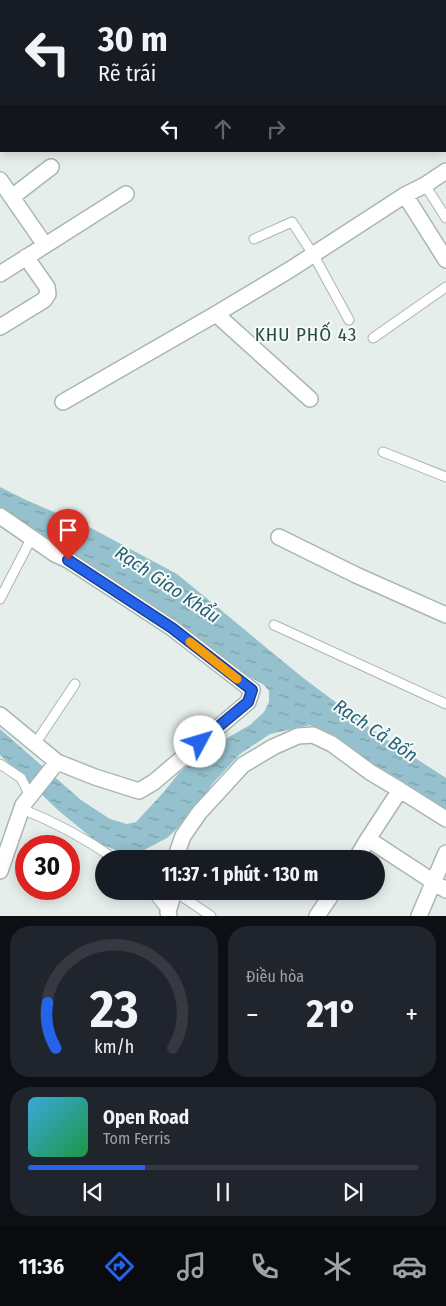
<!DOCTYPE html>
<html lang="vi">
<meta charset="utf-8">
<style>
:root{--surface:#171b24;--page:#20242c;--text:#f1f3f6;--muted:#9ea1a6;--line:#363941;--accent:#2563eb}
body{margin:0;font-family:"Fira Sans Condensed",sans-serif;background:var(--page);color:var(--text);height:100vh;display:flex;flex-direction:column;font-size:19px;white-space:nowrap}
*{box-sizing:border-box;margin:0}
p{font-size:16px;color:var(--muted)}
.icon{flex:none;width:28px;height:28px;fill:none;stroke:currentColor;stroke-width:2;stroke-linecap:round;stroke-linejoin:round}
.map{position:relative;height:916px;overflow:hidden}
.side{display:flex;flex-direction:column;gap:10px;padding:10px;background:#0d0f14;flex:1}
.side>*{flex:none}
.banner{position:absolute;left:0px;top:0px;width:446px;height:152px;box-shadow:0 2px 12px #0003;background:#171b24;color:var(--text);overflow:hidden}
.speed{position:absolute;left:15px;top:835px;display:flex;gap:10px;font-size:25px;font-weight:700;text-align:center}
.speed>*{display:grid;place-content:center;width:65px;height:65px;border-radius:50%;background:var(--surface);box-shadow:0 2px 12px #0003;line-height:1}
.speed .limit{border:8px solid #d22;background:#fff;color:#111}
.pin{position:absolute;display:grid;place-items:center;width:42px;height:42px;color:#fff;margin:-51px -21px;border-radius:50% 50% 50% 0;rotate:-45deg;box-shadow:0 0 5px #0007}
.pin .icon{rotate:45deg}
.me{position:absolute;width:55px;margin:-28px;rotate:51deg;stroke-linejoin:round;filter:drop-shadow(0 0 4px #0008)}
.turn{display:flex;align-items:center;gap:18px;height:105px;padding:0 15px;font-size:22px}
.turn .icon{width:65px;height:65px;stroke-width:2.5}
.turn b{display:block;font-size:35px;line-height:42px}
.lanes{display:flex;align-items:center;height:48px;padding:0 15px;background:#0003;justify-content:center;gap:25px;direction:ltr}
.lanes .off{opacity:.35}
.big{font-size:38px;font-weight:700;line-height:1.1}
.side .card{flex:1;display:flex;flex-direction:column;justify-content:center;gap:8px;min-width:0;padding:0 18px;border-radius:20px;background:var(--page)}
.side .dial{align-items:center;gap:0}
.dial svg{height:130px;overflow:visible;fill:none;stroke:var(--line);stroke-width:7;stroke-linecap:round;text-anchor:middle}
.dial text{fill:var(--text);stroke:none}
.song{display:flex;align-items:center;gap:15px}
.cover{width:60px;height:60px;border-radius:8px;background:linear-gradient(135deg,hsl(200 70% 55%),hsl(140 70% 35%))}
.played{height:5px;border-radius:2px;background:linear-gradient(90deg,var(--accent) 30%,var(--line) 30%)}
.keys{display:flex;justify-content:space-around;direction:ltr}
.heat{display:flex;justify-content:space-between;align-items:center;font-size:28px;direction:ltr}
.side .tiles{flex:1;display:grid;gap:10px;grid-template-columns:1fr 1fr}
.card:last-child{grid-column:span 2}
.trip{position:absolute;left:95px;top:850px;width:290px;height:50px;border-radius:25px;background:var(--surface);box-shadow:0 2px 12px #0003;font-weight:700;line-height:50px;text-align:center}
.menu{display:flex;height:80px;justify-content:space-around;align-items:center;background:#090b0e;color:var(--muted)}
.menu .icon{width:35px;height:35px}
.menu .active{color:var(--accent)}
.menu b{font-size:22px;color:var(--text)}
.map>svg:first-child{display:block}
.water{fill:url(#water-ripples)}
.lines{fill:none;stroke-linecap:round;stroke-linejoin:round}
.service-casing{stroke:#a9b6b2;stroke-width:11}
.minor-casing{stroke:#a9b6b2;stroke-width:18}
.primary-casing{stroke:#c2c9c8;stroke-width:18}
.trunk-casing{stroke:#c2c9c8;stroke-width:18}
.service{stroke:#fff;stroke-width:9}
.minor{stroke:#fff;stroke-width:15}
.primary{stroke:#6f9f96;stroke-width:15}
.trunk{stroke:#52847c;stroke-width:15}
.route-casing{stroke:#184099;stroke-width:12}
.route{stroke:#2563eb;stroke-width:9}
.slow{stroke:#f59e0b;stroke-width:9}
.labels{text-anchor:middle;stroke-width:4;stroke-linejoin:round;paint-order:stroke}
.neighbourhood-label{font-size:19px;letter-spacing:1px;fill:#244f47;stroke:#f7faf9}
.water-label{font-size:19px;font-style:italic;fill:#256376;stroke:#f7faf9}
</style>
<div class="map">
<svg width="446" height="916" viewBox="0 0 446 916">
<defs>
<pattern id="water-ripples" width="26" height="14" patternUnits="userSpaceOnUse" patternTransform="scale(1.25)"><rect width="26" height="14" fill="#94c1cd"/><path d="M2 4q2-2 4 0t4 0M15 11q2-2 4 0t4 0" fill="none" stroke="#799ea7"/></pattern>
</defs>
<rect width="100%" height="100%" fill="#e6eeeb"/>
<path class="water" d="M0,487L26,500L91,528L177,574L302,677L378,734L446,778V814L383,775L355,750L326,736L310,725L270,734L240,754L213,783L190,816L167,838L142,851L121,852L98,843L59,811L0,755V729L81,800L110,819L127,824L136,822L162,794L179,773L206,750L250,725L264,712L269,702V691L264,685L237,670L0,514Z"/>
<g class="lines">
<g class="service-casing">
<path id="service" d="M425,185L446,218
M254,239L292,222L313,254L349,320
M373,338L446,287
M383,452L446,477
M0,599L32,537
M274,625L446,704
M35,744L75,684
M0,764L21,778L30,796
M22,809C55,822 86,839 115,859
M151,891L168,912
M174,891L211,916"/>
</g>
<g class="minor-casing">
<path id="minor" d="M0,180L45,245
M405,195L446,260
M12,197L51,167
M0,274L126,194
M216,314L310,399
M0,327L44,300L48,294L47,287L26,257
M63,402L216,314L291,269L405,195L425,185L446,171
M0,516L55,554L68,560L172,628L252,690L248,702L154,782L139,791L95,777L57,762L0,715
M279,537L356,575L446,615
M400,790L446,819
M175,859L183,836L199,813L243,765L273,747L298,736L313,735L332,744L370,772L400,790L368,839L446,890
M356,859L368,839
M0,871L23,805L57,762
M169,916L168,912L174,891
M317,916L334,891
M419,916L446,853"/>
</g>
<g class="primary-casing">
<path id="primary" d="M245,0L258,1
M427,0L428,1
M333,1L350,0
M404,1V0
M445,31L446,32
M445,53H446"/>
</g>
<g class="trunk-casing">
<path id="trunk" d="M445,70H446"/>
</g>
<use href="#service" class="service"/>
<use href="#minor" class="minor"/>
<use href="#primary" class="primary"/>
<use href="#trunk" class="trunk"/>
</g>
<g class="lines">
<g class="route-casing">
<path id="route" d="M68,560L172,628L252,690L248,702L200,742"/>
</g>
<use href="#route" class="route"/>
<path class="slow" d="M190,642L237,679"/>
</g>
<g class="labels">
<g class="neighbourhood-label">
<text x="306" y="341">KHU PHỐ 43</text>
</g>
<g class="water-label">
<text transform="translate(168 584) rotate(34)" y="7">Rạch Giao Khẩu</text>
<text transform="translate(376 730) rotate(34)" y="7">Rạch Cả Bốn</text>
</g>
</g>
</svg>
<div class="speed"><div class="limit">30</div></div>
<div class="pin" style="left:68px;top:560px;background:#d93025"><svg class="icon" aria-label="arrive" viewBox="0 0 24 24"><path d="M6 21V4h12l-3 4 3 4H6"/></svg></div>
<svg class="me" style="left:200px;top:742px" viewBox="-20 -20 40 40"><circle r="19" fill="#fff"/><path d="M0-13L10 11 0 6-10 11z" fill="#2563eb"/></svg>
<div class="trip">11:37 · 1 phút · 130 m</div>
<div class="banner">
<div class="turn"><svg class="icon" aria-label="left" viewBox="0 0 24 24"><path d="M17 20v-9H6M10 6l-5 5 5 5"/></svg><div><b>30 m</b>Rẽ trái</div></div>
<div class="lanes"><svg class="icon" aria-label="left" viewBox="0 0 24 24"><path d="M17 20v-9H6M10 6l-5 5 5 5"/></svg><svg class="icon off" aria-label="ahead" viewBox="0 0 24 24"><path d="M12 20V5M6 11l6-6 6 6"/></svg><svg class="icon off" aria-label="right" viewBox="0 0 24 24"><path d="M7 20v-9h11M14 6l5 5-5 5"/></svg></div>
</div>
</div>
<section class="side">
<div class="tiles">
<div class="card dial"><svg viewBox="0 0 100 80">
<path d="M14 69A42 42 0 1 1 86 69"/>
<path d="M14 69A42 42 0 0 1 9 41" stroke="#2563eb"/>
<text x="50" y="56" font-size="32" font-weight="700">23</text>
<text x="50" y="72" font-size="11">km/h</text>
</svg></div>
<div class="card"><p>Điều hòa</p>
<div class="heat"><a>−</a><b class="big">21°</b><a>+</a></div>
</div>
<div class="card">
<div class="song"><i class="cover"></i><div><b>Open Road</b><p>Tom Ferris</p></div></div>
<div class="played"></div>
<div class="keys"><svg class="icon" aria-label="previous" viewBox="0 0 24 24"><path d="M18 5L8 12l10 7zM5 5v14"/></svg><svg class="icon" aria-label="pause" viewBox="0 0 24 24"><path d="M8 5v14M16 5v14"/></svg><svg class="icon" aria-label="next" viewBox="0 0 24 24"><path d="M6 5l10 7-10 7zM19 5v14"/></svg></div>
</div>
</div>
</section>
<nav class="menu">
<b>11:36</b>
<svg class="icon active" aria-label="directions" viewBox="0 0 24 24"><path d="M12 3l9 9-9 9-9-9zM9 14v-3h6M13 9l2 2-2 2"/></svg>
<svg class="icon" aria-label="music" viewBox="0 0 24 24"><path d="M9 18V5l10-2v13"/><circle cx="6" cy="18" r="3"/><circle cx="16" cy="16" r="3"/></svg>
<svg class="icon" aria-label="phone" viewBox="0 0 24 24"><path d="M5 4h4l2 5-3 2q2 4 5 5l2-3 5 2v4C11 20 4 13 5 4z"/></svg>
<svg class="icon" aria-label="climate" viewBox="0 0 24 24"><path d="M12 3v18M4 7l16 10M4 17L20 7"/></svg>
<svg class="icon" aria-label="car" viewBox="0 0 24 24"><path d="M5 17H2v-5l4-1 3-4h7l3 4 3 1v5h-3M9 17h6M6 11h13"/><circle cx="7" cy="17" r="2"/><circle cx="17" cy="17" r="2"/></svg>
</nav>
